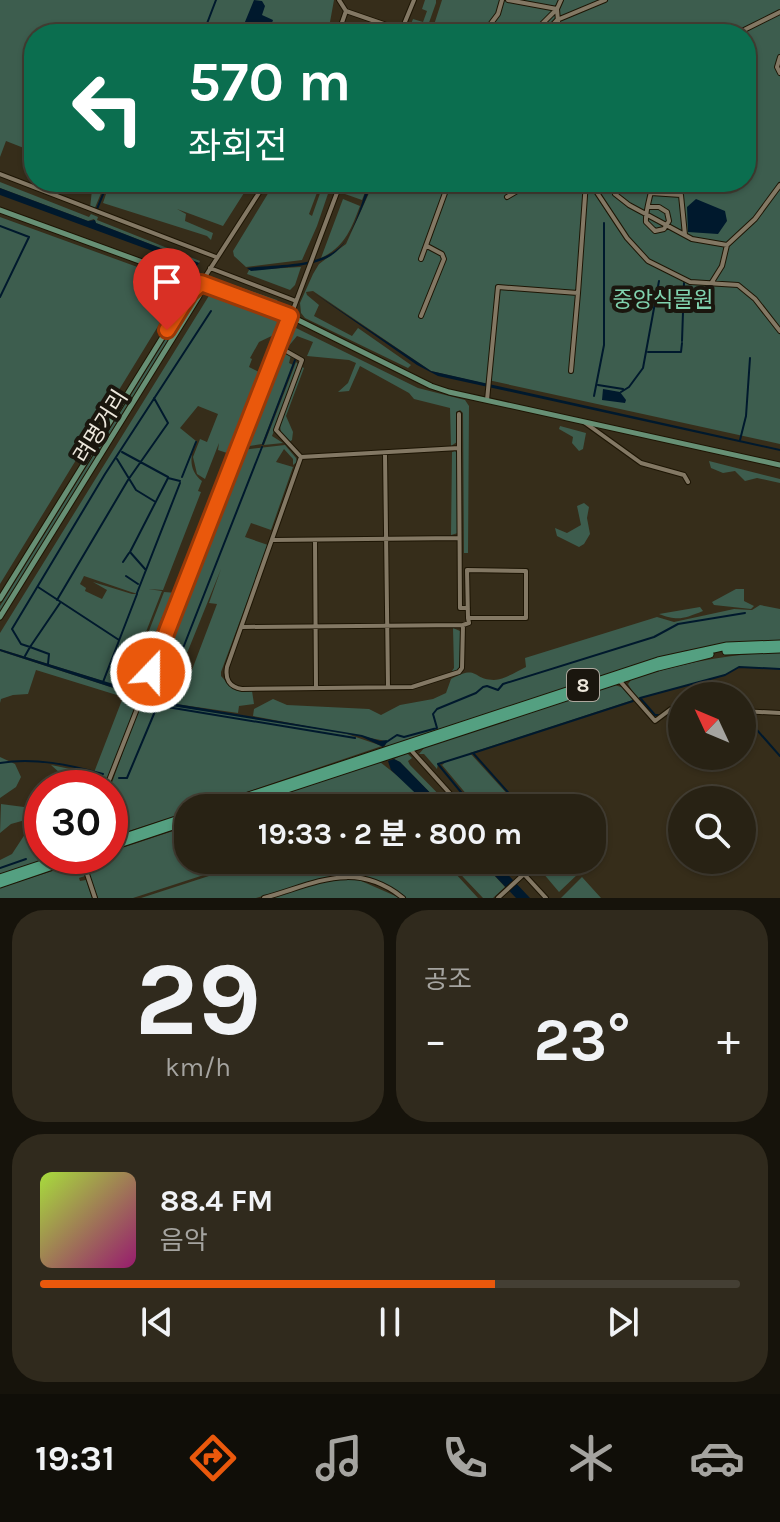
<!DOCTYPE html>
<html lang="ko">
<meta charset="utf-8">
<style>
:root{--surface:#282214;--page:#302a1d;--text:#f1f3f6;--muted:#a5a4a0;--line:#443f34;--accent:#ea580c}
body{margin:0;font-family:Karla,"Noto Sans KR",sans-serif;background:var(--page);color:var(--text);height:100vh;display:flex;flex-direction:column;font-size:30px;white-space:nowrap}
*{box-sizing:border-box;margin:0}
p{font-size:26px;color:var(--muted)}
.icon{flex:none;width:44px;height:44px;fill:none;stroke:currentColor;stroke-width:2;stroke-linecap:round;stroke-linejoin:round}
.map{position:relative;height:898px;overflow:hidden}
.drawer{display:flex;flex-direction:column;gap:12px;padding:12px;background:#16130b;flex:1}
.drawer>*{flex:none}
.hud{position:absolute;left:24px;top:24px;width:732px;height:168px;border-radius:32px;box-shadow:0 2px 6px #0004,0 0 0 2px var(--line);background:#0b6e4f;color:#fff;overflow:hidden}
.needle{width:52px;rotate:314deg}
.buttons{position:absolute;left:668px;top:682px;display:grid;gap:16px}
.buttons a{display:grid;place-items:center;width:88px;height:88px;border-radius:50%;background:var(--surface);box-shadow:0 2px 6px #0004,0 0 0 2px var(--line);font-size:40px}
.speed{position:absolute;left:24px;top:770px;display:flex;gap:16px;font-size:40px;font-weight:700;text-align:center}
.speed>*{display:grid;place-content:center;width:104px;height:104px;border-radius:50%;background:var(--surface);box-shadow:0 2px 6px #0004,0 0 0 2px var(--line);line-height:1}
.speed .limit{border:12px solid #d22;background:#fff;color:#111}
.pin{position:absolute;display:grid;place-items:center;width:68px;height:68px;color:#fff;margin:-82px -34px;border-radius:50% 50% 50% 0;rotate:-45deg;box-shadow:0 0 8px #0007}
.pin .icon{rotate:45deg}
.me{position:absolute;width:88px;margin:-44px;rotate:22deg;stroke-linejoin:round;filter:drop-shadow(0 0 6px #0008)}
.turn{display:flex;align-items:center;gap:28px;height:168px;padding:0 32px;font-size:36px}
.turn .icon{width:104px;height:104px;stroke-width:2.5}
.turn b{display:block;font-size:56px;line-height:68px}
.big{font-size:60px;font-weight:700;line-height:1.1}
.drawer .widget{flex:1;display:flex;flex-direction:column;justify-content:center;gap:12px;min-width:0;padding:0 28px;border-radius:32px;background:var(--page)}
.drawer .dial{align-items:center;gap:0}
.dial b{font-size:104px;line-height:1}
.song{display:flex;align-items:center;gap:24px}
.cover{width:96px;height:96px;border-radius:12px;background:linear-gradient(135deg,hsl(80 70% 55%),hsl(320 70% 35%))}
.played{height:8px;border-radius:4px;background:linear-gradient(90deg,var(--accent) 65%,var(--line) 65%)}
.keys{display:flex;justify-content:space-around;direction:ltr}
.heat{display:flex;justify-content:space-between;align-items:center;font-size:44px;direction:ltr}
.drawer .tiles{flex:1;display:grid;gap:12px;grid-template-columns:1fr 1fr}
.widget:last-child{grid-column:span 2}
.trip{position:absolute;left:174px;top:794px;width:432px;height:80px;border-radius:32px;background:var(--surface);box-shadow:0 2px 6px #0004,0 0 0 2px var(--line);font-weight:700;line-height:80px;text-align:center}
.tab-bar{display:flex;height:128px;justify-content:space-around;align-items:center;background:#100e08;color:var(--muted)}
.tab-bar .icon{width:56px;height:56px}
.tab-bar .current{color:var(--accent)}
.tab-bar b{font-size:36px;color:var(--text)}
.map>svg:first-child{display:block}
.green{fill:#3d5d4e;fill-rule:evenodd}
.water{fill:#00192d}
.lines{fill:none;stroke-linecap:round;stroke-linejoin:round}
.stream{stroke:#00192d;stroke-width:2}
.minor-casing{stroke:#1d1504;stroke-width:6}
.major-casing{stroke:#1d1504;stroke-width:7}
.highway-casing{stroke:#1d1504;stroke-width:9}
.minor{stroke:#837864;stroke-width:4}
.major{stroke:#679075;stroke-width:5}
.highway{stroke:#54a081;stroke-width:7}
.route-casing{stroke:#983908;stroke-width:20}
.route{stroke:#ea580c;stroke-width:14}
.labels{text-anchor:middle;stroke-width:8;stroke-linejoin:round;paint-order:stroke}
.shield{fill:#1a160e;stroke:#aea89e;stroke-width:2}
.shield-label{font-size:20px;font-weight:bold;fill:#ede7dc}
.park-label{font-size:22px;fill:#80d2ae;stroke:#1a160e}
.street-label{font-size:22px;fill:#ede7dc;stroke:#1a160e}
</style>
<div class="map">
<svg width="780" height="898" viewBox="0 0 780 898">
<rect width="100%" height="100%" fill="#362d1a"/>
<path class="green" d="M0,0H334L330,22H327L328,34H34V152L6,141L0,157Z
M425,0H436V3L425,34H407L413,19L423,22L427,11L422,9Z
M442,0H780V444L488,380L487,384L431,371L313,291L306,292L307,295L319,305L314,316L352,336L358,328L411,365L408,368L305,318L301,313L300,303L313,274L319,264L346,244L374,182H746V34H431Z
M0,182L89,217L91,214L98,217L97,220L200,261L199,263L96,223L94,219L88,221L0,188Z
M80,182H97L104,186L94,210L90,208L92,190Z
M110,182H251L223,226L177,209L186,214L185,221L213,233L211,240L207,236L103,203Z
M275,182H321L309,214L312,216L324,182H332L317,226L302,260L246,267L234,256L233,251Z
M350,182H369L362,200L345,194Z
M343,199L360,206C351,229 345,247 321,258Z
M0,217L176,281L180,285L179,292L0,584Z
M301,267L295,285L290,290L247,274L249,270Z
M222,281L277,300L279,305L275,306L222,286Z
M210,294L279,319L280,332L259,342L250,358L252,359L249,367L261,373L262,378L233,455L218,450L219,443L205,479L197,474L193,457L200,439L207,442L218,414L198,406L180,428L196,441C190,455 188,470 202,481L198,491L201,492L163,590L148,589L162,591L124,688L104,682L113,657L103,681L0,649V633ZM84,576L131,592L138,594H132L93,582L107,590L102,599L85,591L86,588L80,584Z
M193,295L195,296L0,612V606Z
M294,327L418,388L465,400L469,406L468,553H464L463,413L460,410L456,412L457,442L451,446L450,408L414,399L409,393L360,366L349,391L338,392L348,383L356,363L349,360L307,356L313,342L297,336L287,348L285,346Z
M283,352L291,355L289,363L293,365L262,444L243,447L280,353Z
M296,362L299,365L272,436L283,443L264,445Z
M302,367L304,368L286,416L293,432L292,440L289,442L281,434L280,425Z
M560,426L586,433L583,449L579,451L572,443L573,437L559,429Z
M285,445L296,458L297,462L293,465V459L284,449L276,462L293,467L271,530L251,523L245,537L268,545L221,672V676L232,688L252,691L254,704L239,706L238,713L169,703L166,694L180,656L164,694L167,703L149,700L347,734L382,746L200,808H188V812L110,837V788L147,686L242,450ZM221,569L209,603L217,604L184,691L182,694L177,693L174,689L175,683Z
M455,451L457,453L458,533L451,535L452,452Z
M709,461L780,479V483L757,478L745,481L735,471L723,473L711,468Z
M584,503L589,507L587,518L590,534L584,544L579,547L557,536L555,528L567,533L581,525L577,506Z
M736,589H744V601L754,606L751,609L714,605L712,602Z
M164,592L177,593L168,619L162,617L147,656L153,659L138,697L125,695L126,692L134,695L136,691L128,689V685Z
M760,605L780,609V641L731,643L684,651L392,745L385,746L386,741L253,716L254,709L273,699L287,705L369,709L381,715L400,705L433,699L446,693L451,679C479,664 472,680 494,680C505,679 516,672 526,667L525,658L657,617L674,622L734,609L752,610Z
M700,607L703,611C683,619 678,621 659,614Z
M453,628L460,631V665L456,672L450,674L454,668Z
M0,651L123,691L120,696L36,670L28,694L13,695L1,699L0,703Z
M780,653V669L739,667L725,675L637,699L628,684L632,679C681,664 728,653 780,653Z
M615,685L624,688L633,700L470,753L520,808H478L442,765L447,761L438,764L437,769L424,754H419L425,747Z
M122,700L134,704V710L104,788H88Z
M407,753L412,758L408,761L410,765L452,808H445L400,762L394,759Z
M0,757L15,764L21,777L16,787L0,798Z
M380,762L408,784L431,808H242Z
M51,765L90,773L86,788H57L62,779L60,773Z
M1,804L24,807L36,817L11,824L0,833Z
M42,821V856H54L0,874V860L12,854L31,825Z
M188,826V860H250L133,898H98L87,868L88,860L110,856V852Z
M258,860H443L478,898H406L376,881L360,876L338,875L256,898H141Z
M447,860H480L505,887L493,898H483Z
M532,860H566L579,873L559,892Z
M80,862L85,876L79,878L80,881L86,880L92,898H0V888Z
M582,877L601,898H561Z
M329,879L359,880L400,898H270Z"/>
<path class="water" d="M254,0L262,1L265,6L262,15L273,20L268,34H240Z
M369,182H373C338,266 341,262 251,271L247,268C277,264 327,268 346,240C357,223 362,200 369,182Z
M660,182H695L688,185L680,184V188L668,194L655,193Z
M0,188L88,221L95,220L96,223L199,263L196,267L0,195Z
M696,199L725,211L727,221L718,234L688,232L687,207Z
M314,293L431,371L780,449V451L438,376L417,365Z
M603,389L620,392L626,400L625,403L602,400Z
M0,649L136,691L135,695L0,651Z
M150,697L171,703L362,735L380,741L387,740L386,744L383,747L362,737L347,734L159,704L149,700Z
M394,759L400,762L445,808H431L391,770L388,761Z
M480,860H494L530,898H516Z"/>
<g class="lines">
<path class="stream" d="M203,34L216,0
M746,72L747,50
M97,209L108,182
M0,226L29,237L0,297
M682,341L684,283
M648,352H681L682,343
M598,385L623,389
M621,392L629,387L643,368L659,281
M594,396L604,345V223
M740,440L746,416L750,358
M263,444L295,360
M122,452L168,477
M117,459L136,490L154,501
M182,477L196,442
M123,562L129,553
M145,569L130,552L168,478L180,481
M126,576L138,584
M38,587L119,640
M137,593L180,483
M57,600L128,480L168,423L154,398
M25,656L30,647L21,644L12,629L105,474L211,311
M48,664L49,654L30,647L60,603
M103,682L137,594
M640,698L725,675L739,667L780,669
M641,699L655,715H658
M168,702L165,694L262,447
M742,713L780,756
M385,743L397,735L404,737L437,728L433,714L437,709L476,693L483,687L487,686L498,690L503,684L654,637L678,624L745,613
M473,753L438,764L474,808
M0,763C34,757 70,765 103,774
M119,778H127L156,709L161,706L355,738
M522,808L473,753L633,701
M523,867L529,860
M0,868L26,859"/>
<g class="minor-casing">
<path id="minor" d="M339,0L346,11L401,30
M508,0L557,9
M338,34L346,11
M400,34L414,0
M483,34L498,14L502,0
M532,34L555,11
M544,34L557,20L605,0
M559,34L557,9L561,0
M736,34L780,12
M780,57L777,67L780,73
M0,174L216,257
M590,182L627,238L648,261L690,282L738,285L755,299L780,331
M611,182L615,194L629,205L692,239L727,245
M651,193L681,195L685,235
M507,197L519,190L523,182
M649,207H659L667,212L669,221L664,229L655,231L646,222C645,211 651,195 653,182
M421,259L449,182
M210,268L296,301
M712,282L722,266L727,245L755,219L780,185
M201,283L266,182
M578,293L586,182
M421,316L444,259L442,254L427,246
M279,347L302,360L276,430L301,457L459,448L460,608H468
M487,400L498,287L578,293L571,371
M459,414V448
M584,422L641,463L684,475L688,482
M385,453L388,687
M301,457L227,667C225,679 229,687 242,689L412,687L459,672L462,668L463,625L469,623L468,618
M273,540L459,538
M315,540L316,688
M467,570L526,571V618H468Z
M242,627L463,625
M619,680L655,721L671,709L682,708
M742,711L780,713
M410,749L463,808
M106,788L279,347L341,182
M81,856L95,898
M511,860L546,898
M264,898C315,884 354,859 403,898
M498,898L524,874"/>
</g>
<g class="major-casing">
<path id="major" d="M0,210L290,316L431,386L449,392L780,465
M0,599L190,293L200,284
M0,617L199,296L201,283"/>
</g>
<g class="highway-casing">
<path id="highway" d="M726,651L780,649
M212,808L658,661L727,646L780,644
M229,808L658,667L710,654
M110,842L188,816
M110,847L188,821
M0,878L66,856
M0,884L82,856"/>
</g>
<use href="#minor" class="minor"/>
<use href="#major" class="major"/>
<use href="#highway" class="highway"/>
</g>
<g class="lines">
<g class="route-casing">
<path id="route" d="M151,672L290,316L201,283L190,293L167,330"/>
</g>
<use href="#route" class="route"/>
</g>
<g class="labels">
<rect class="shield" x="567" y="669" width="32" height="32" rx="6"/>
<g class="shield-label">
<text x="583" y="692">8</text>
</g>
<g class="park-label">
<text x="663" y="307">중앙식물원</text>
</g>
<g class="street-label">
<text transform="translate(100 426) rotate(-58)" y="8">려명거리</text>
</g>
</g>
</svg>
<div class="buttons">
<a><svg class="needle" viewBox="-14 -14 28 28"><path d="M0-13l5 13h-10z" fill="#e53935"/><path d="M0 13l5-13h-10z" fill="#a5a4a0"/></svg></a>
<a><svg class="icon" aria-label="search" viewBox="0 0 24 24"><circle cx="10" cy="10" r="6"/><path d="M15 15l6 6"/></svg></a>
</div>
<div class="speed"><div class="limit">30</div></div>
<div class="pin" style="left:167px;top:330px;background:#d93025"><svg class="icon" aria-label="arrive" viewBox="0 0 24 24"><path d="M6 21V4h12l-3 4 3 4H6"/></svg></div>
<svg class="me" style="left:151px;top:672px" viewBox="-20 -20 40 40"><circle r="17" fill="#ea580c" stroke="#fff" stroke-width="3"/><path d="M0-11L8 9 0 5-8 9z" fill="#fff"/></svg>
<div class="trip">19:33 · 2 분 · 800 m</div>
<div class="hud">
<div class="turn"><svg class="icon" aria-label="left" viewBox="0 0 24 24"><path d="M17 20v-9H6M10 6l-5 5 5 5"/></svg><div><b>570 m</b>좌회전</div></div>
</div>
</div>
<section class="drawer">
<div class="tiles">
<div class="widget dial"><b>29</b><p>km/h</p></div>
<div class="widget"><p>공조</p>
<div class="heat"><a>−</a><b class="big">23°</b><a>+</a></div>
</div>
<div class="widget">
<div class="song"><i class="cover"></i><div><b>88.4 FM</b><p>음악</p></div></div>
<div class="played"></div>
<div class="keys"><svg class="icon" aria-label="previous" viewBox="0 0 24 24"><path d="M18 5L8 12l10 7zM5 5v14"/></svg><svg class="icon" aria-label="pause" viewBox="0 0 24 24"><path d="M8 5v14M16 5v14"/></svg><svg class="icon" aria-label="next" viewBox="0 0 24 24"><path d="M6 5l10 7-10 7zM19 5v14"/></svg></div>
</div>
</div>
</section>
<nav class="tab-bar">
<b>19:31</b>
<svg class="icon current" aria-label="directions" viewBox="0 0 24 24"><path d="M12 3l9 9-9 9-9-9zM9 14v-3h6M13 9l2 2-2 2"/></svg>
<svg class="icon" aria-label="music" viewBox="0 0 24 24"><path d="M9 18V5l10-2v13"/><circle cx="6" cy="18" r="3"/><circle cx="16" cy="16" r="3"/></svg>
<svg class="icon" aria-label="phone" viewBox="0 0 24 24"><path d="M5 4h4l2 5-3 2q2 4 5 5l2-3 5 2v4C11 20 4 13 5 4z"/></svg>
<svg class="icon" aria-label="climate" viewBox="0 0 24 24"><path d="M12 3v18M4 7l16 10M4 17L20 7"/></svg>
<svg class="icon" aria-label="car" viewBox="0 0 24 24"><path d="M5 17H2v-5l4-1 3-4h7l3 4 3 1v5h-3M9 17h6M6 11h13"/><circle cx="7" cy="17" r="2"/><circle cx="17" cy="17" r="2"/></svg>
</nav>
